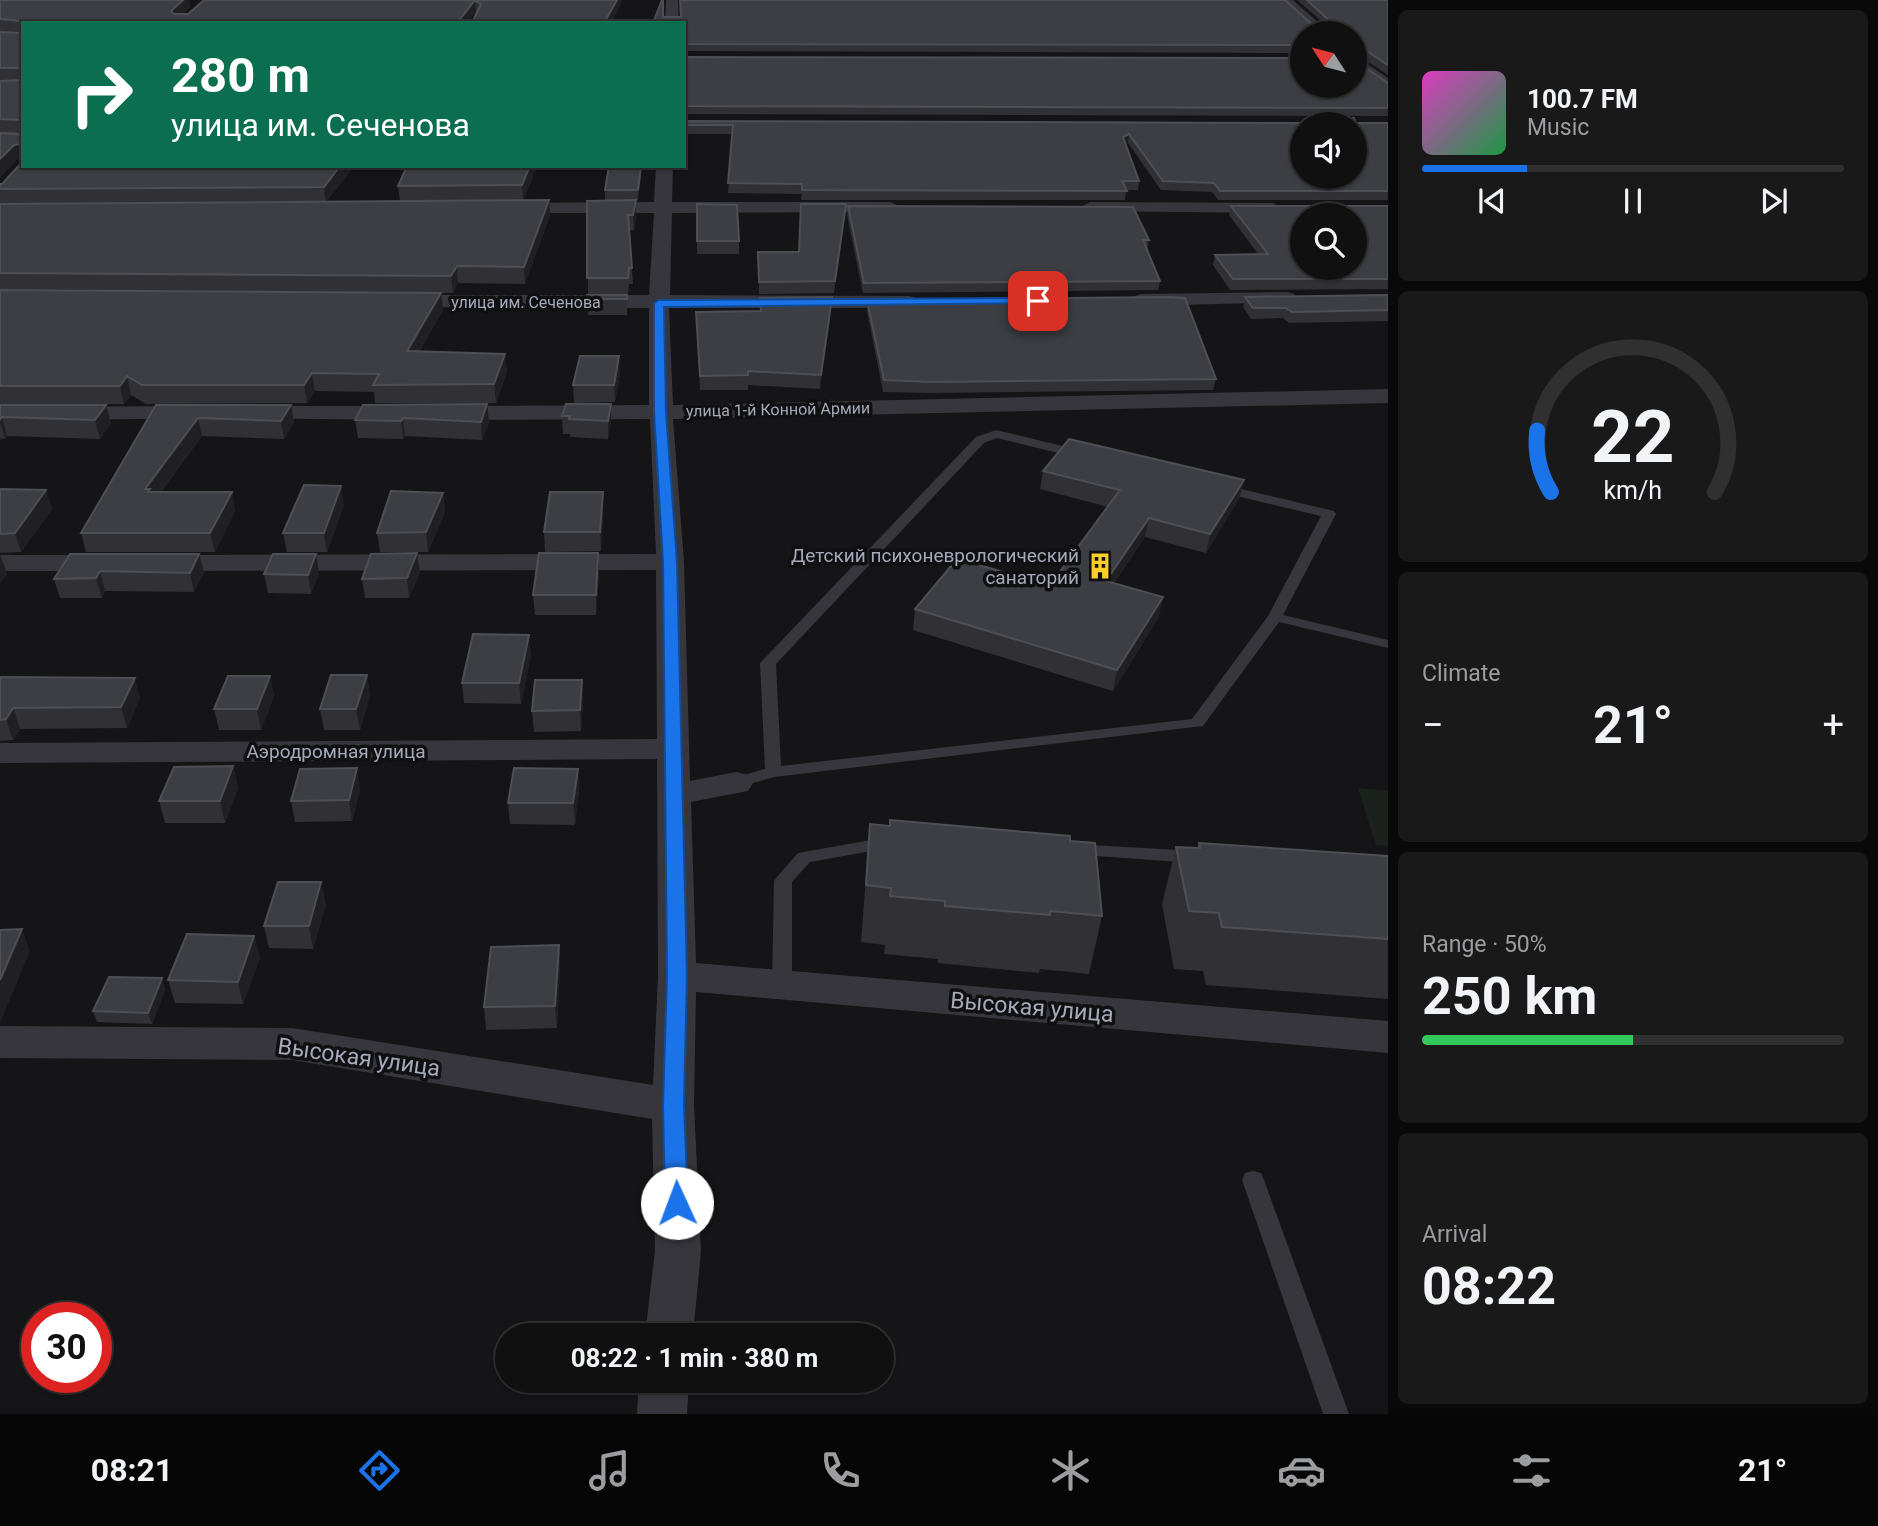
<!DOCTYPE html>
<meta charset="utf-8">
<style>
:root{--surface:#101011;--page:#19191a;--text:#f1f3f6;--muted:#9c9d9f;--line:#303031;--accent:#1a73e8}
body{margin:0;font-family:Roboto,sans-serif;background:var(--page);color:var(--text);height:100vh;display:flex;flex-direction:column;font-size:26px;white-space:nowrap}
*{box-sizing:border-box;margin:0}
p{font-size:23px;color:var(--muted)}
.icon{flex:none;width:38px;height:38px;fill:none;stroke:currentColor;stroke-width:2;stroke-linecap:round;stroke-linejoin:round}
.map{position:relative;flex:1;overflow:hidden}
.side{display:flex;flex-direction:column;gap:10px;padding:10px;background:#090909;width:490px}
.side>*{flex:none}
.hud{position:absolute;left:21px;top:21px;width:665px;height:147px;border-radius:0px;box-shadow:0 2px 5px #0004,0 0 0 2px var(--line);background:#0b6e4f;color:#fff;overflow:hidden}
.needle{width:46px;rotate:306deg}
.fabs{position:absolute;left:1290px;top:21px;display:grid;gap:14px}
.fabs a{display:grid;place-items:center;width:77px;height:77px;border-radius:50%;background:var(--surface);box-shadow:0 2px 5px #0004,0 0 0 2px var(--line);font-size:35px}
.speed{position:absolute;left:21px;top:1302px;display:flex;gap:14px;font-size:35px;font-weight:700;text-align:center}
.speed>*{display:grid;place-content:center;width:91px;height:91px;border-radius:50%;background:var(--surface);box-shadow:0 2px 5px #0004,0 0 0 2px var(--line);line-height:1}
.speed .limit{border:10px solid #d22;background:#fff;color:#111}
.pin{position:absolute;display:grid;place-items:center;width:60px;height:60px;color:#fff;margin:-30px;border-radius:14px;box-shadow:0 4px 10px #0006}
.me{position:absolute;width:77px;margin:-38px;rotate:358deg;stroke-linejoin:round;filter:drop-shadow(0 0 5px #0008)}
.turn{display:flex;align-items:center;gap:24px;height:147px;padding:0 35px;font-size:32px}
.turn .icon{width:91px;height:91px;stroke-width:2.5}
.turn b{display:block;font-size:49px;line-height:60px}
.big{font-size:52px;font-weight:700;line-height:1.1}
.side .card{flex:1;display:flex;flex-direction:column;justify-content:center;gap:10px;min-width:0;padding:0 24px;border-radius:10px;background:var(--page)}
.side .dial{align-items:center;gap:0}
.dial svg{height:182px;overflow:visible;fill:none;stroke:var(--line);stroke-width:7;stroke-linecap:round;text-anchor:middle}
.dial text{fill:var(--text);stroke:none}
.song{display:flex;align-items:center;gap:21px}
.cover{width:84px;height:84px;border-radius:10px;background:linear-gradient(135deg,hsl(310 70% 55%),hsl(140 70% 35%))}
.played{height:7px;border-radius:4px;background:linear-gradient(90deg,var(--accent) 25%,var(--line) 25%)}
.keys{display:flex;justify-content:space-around;direction:ltr}
.heat{display:flex;justify-content:space-between;align-items:center;font-size:38px;direction:ltr}
.charge{height:10px;border-radius:5px;background:linear-gradient(90deg,#34c759 50%,var(--line) 0)}
.trip{position:absolute;left:495px;top:1323px;width:399px;height:70px;border-radius:35px;background:var(--surface);box-shadow:0 2px 5px #0004,0 0 0 2px var(--line);font-weight:700;line-height:70px;text-align:center}
.tab-bar{display:flex;height:112px;justify-content:space-around;align-items:center;background:#060607;color:var(--muted)}
.tab-bar .icon{width:49px;height:49px}
.tab-bar .on{color:var(--accent)}
.tab-bar b{font-size:32px;color:var(--text)}
main{display:flex;flex:1;min-height:0}
.map>svg:first-child{display:block}
.green{fill:#1b221d}
.lines{fill:none;stroke-linecap:round;stroke-linejoin:round}
.service{fill:#36363c;fill-rule:evenodd}
.minor{fill:#36363c;fill-rule:evenodd}
.wall{fill:#313135}
.shaded-wall{fill:#202023}
.building{fill:#3d3e43;stroke:#4e4f55;stroke-width:2;fill-rule:evenodd}
.route{fill:#1a73e8;stroke:#114b97;stroke-width:2}
.labels{text-anchor:middle;stroke-width:7;stroke-linejoin:round;paint-order:stroke}
.far-street-label{font-size:16px;fill:#a6a9b8;stroke:#101012}
.poi-label{font-size:19px;fill:#a6a9b8;stroke:#101012;text-anchor:end}
.street-label{font-size:19px;fill:#a6a9b8;stroke:#101012}
.near-street-label{font-size:23px;fill:#a6a9b8;stroke:#101012}
</style>
<main>
<div class="map">
<svg width="1388" height="1414" viewBox="0 0 1388 1414">
<rect width="100%" height="100%" fill="#151517"/>
<path class="green" d="M1358,788L1388,791V846L1376,845Z"/>
<g class="lines">
<path class="service" d="M996,430L1083,451L1085,454L1079,458L997,438L984,443L776,664L781,766L1192,719L1268,616L1321,516L1215,491V485L1220,484L1334,511L1336,514L1283,615L1388,640V648L1279,622L1203,726L774,777L736,788L730,787L728,783L730,779L765,769L760,663L763,660L976,437Z
M888,837L894,839L897,843L894,847L810,862L792,882V986L789,991L782,993L775,991L772,986L774,881L777,877L798,853Z
M1074,844L1195,851L1201,853L1204,857L1201,861L1195,863L1068,854L1065,850L1068,846Z
M1253,1171L1261,1173L1264,1180L1349,1414H1323L1242,1180L1245,1173Z"/>
<path class="minor" d="M666,0H678L679,23H665Z
M1279,0H1293L1330,33H1315Z
M1354,55L1388,78V89L1354,66Z
M656,166H673L672,202H891L900,207L891,212L672,213L670,295L909,296L916,298L919,302L916,306L909,308H669L673,405L1388,389V403L673,419L684,562L690,781L736,772L748,775L753,783L748,791L691,802L696,963L1388,1021V1053L696,992L694,1105L701,1251L693,1335H645L655,1251L652,1119L292,1060L0,1058V1026L292,1028L653,1085L658,976L657,759L0,763V743L657,739L656,570L160,571L150,569L146,563L150,557L160,555L656,554L650,419L446,420L438,418L434,413L438,408L446,406L649,405V308L400,307L393,305L390,301L393,297L400,295H649L654,213H505L496,208L505,203L654,202Z
M1090,202L1273,203L1282,208L1273,213L1084,211L1081,207Z
M1287,292L1294,294L1297,298L1294,302L1142,306L1135,304L1132,300L1135,296L1142,294Z
M195,406L203,408L207,413L203,418L0,421V407Z
M250,406H401L409,408L413,413L409,418L401,420L242,418L238,413L242,408Z
M0,555H105L115,557L119,563L115,569L105,571H0Z
M639,1381H689L687,1414H637Z"/>
</g>
<path class="wall" d="M0,0L189,2L190,7L183,14H188L204,0H623L611,23H472L477,12H476L23,23V159H17L0,178V32L20,33L0,32Z
M1297,0H1388V75L1355,53L1302,33V53L684,51V23L663,17L1328,27Z
M684,57L1388,83V116L684,114Z
M684,121L1388,123V200H1218L1212,192L1161,190L1128,143L1125,144L1139,181L1138,190H1126L1125,200H801L802,194L728,193L732,134H684Z
M354,166L326,202L400,201L398,186L533,177L523,200H549L550,215L525,284L458,283L453,293L0,289V184Z
M642,166L638,200H605V190Z
M587,201L636,215L634,230H629L633,284H629L628,294H588Z
M697,204L739,241V254H697Z
M848,206L1149,240L1147,249H1146L1160,281L1158,290L863,293L847,215Z
M1231,206H1388V289L1230,290L1213,265L1215,255L1258,254L1229,215Z
M845,215L834,293L759,294L758,252H799Z
M0,290L443,310L419,352L505,354L507,372L496,403H375L374,392L315,391L307,403L146,404L131,395L124,404H0Z
M587,295H627V315H588Z
M1388,295V321L1289,323L1283,318L1251,319L1243,307L1245,297Z
M832,297L831,311L820,389L748,385V390H700L696,312L760,311V298Z
M867,300L1216,379L1213,390L932,393L883,392L867,311Z
M620,373L615,402L574,403L573,385Z
M487,404L489,422L482,440L405,436L403,439L358,438L355,420Z
M566,404L611,422L608,439L570,437V434H563L562,416Z
M0,405H106L111,423L100,439L7,436L5,439L0,438Z
M156,405H291L294,423L284,439L202,436L161,492H232L235,511L215,552H86L81,533Z
M1043,471L1244,480L1239,499L1206,553L1145,537L1114,583L1159,617L1113,691L913,630L915,609L1050,585L1108,507L1040,489Z
M0,489L46,490L52,509L21,552L0,553Z
M603,492V511L601,551L545,552L544,532Z
M443,493L445,512L428,552H380L377,533Z
M344,505L327,552H287L283,533Z
M199,554L204,573L194,592L105,591L102,598H60L54,579Z
M316,554L319,573L311,594L268,593L264,574Z
M420,573L409,598H365L362,579Z
M599,573L596,615H535L533,595Z
M531,655L521,704L464,703L462,683Z
M367,675L370,696L360,730H324L320,709Z
M270,676L274,696L261,730H219L214,709Z
M0,677L140,698L127,728L20,729L13,740L0,741Z
M582,680L583,701L581,731L534,732L532,711Z
M233,766L238,788L225,823H165L159,801Z
M578,769L579,790L575,825L510,824L508,803Z
M360,790L352,821L295,822L291,801Z
M870,824L1070,841L1102,916L1089,974L1040,969L1039,973L938,963V959L884,954L885,945L861,942Z
M1199,843L1388,856V999L1206,985L1203,971L1174,969L1162,904L1176,847L1197,848Z
M326,904L313,949L269,948L264,926Z
M254,936L260,958L243,1004L175,1003L168,980Z
M559,945L560,967L557,1028L486,1030L484,1007Z
M162,978L165,990L152,1024L97,1022L93,1011Z"/>
<path class="shaded-wall" d="M183,0H190L189,2L190,7L173,23L171,11Z
M475,0L476,12L467,23H457Z
M617,0H623L611,23H604Z
M1129,134L1128,143L1121,146L1123,137Z
M21,144L23,159H17L0,178V159L14,145Z
M340,166H354L326,202L324,187Z
M530,166H536L533,177L523,200L522,185Z
M641,166H642L638,200V190Z
M549,200L550,215L525,284L524,267Z
M636,200V215L634,230L633,215Z
M846,204L845,215L834,293L835,281Z
M457,266L458,283L453,293L451,276Z
M441,293L443,310L409,369L407,351Z
M832,297L831,311L820,389L821,375Z
M505,354L507,372L496,403L494,384Z
M619,356L620,373L615,402L614,385Z
M312,373L315,391L307,403L304,385Z
M127,376L131,395L124,404L120,386Z
M487,404L489,422L482,440L481,422Z
M611,404V422L608,439V421Z
M106,405L111,423L100,439L95,420Z
M291,405L294,423L284,439L281,421Z
M2,417L7,436L5,439L0,421Z
M198,418L202,436L153,502L145,489Z
M403,418L405,436L403,439L401,421Z
M1244,480L1239,499L1206,553L1210,534Z
M341,486L344,505L327,552L324,533Z
M46,490L52,509L21,552L15,533Z
M232,492L235,511L215,552L210,533Z
M603,492V511L601,551L600,532Z
M443,493L445,512L428,552L426,532Z
M1149,518L1145,537L1102,600L1106,581Z
M417,553L420,573L409,598L407,578Z
M598,553L599,573L596,615V595Z
M0,554L7,574L0,583Z
M199,554L204,573L194,592L190,573Z
M316,554L319,573L311,594L308,575Z
M100,571L105,591L102,598L96,578Z
M1163,597L1159,617L1113,691L1117,670Z
M529,635L531,655L521,704L519,683Z
M367,675L370,696L360,730L356,709Z
M270,676L274,696L261,730L257,709Z
M135,678L140,698L127,728L121,707Z
M582,680L583,701L581,731L580,710Z
M13,708L20,729L13,740L6,719Z
M233,766L238,788L225,823L220,801Z
M357,768L360,790L352,821L349,800Z
M578,769L579,790L575,825L573,803Z
M321,882L326,904L313,949L309,926Z
M22,929L30,951L0,1023V980Z
M254,936L260,958L243,1004L238,982Z
M559,945L560,967L557,1028L555,1006Z
M162,978L165,990L152,1024L148,1013Z"/>
<path class="building" d="M0,0H183L171,11L174,14H188L204,0H475L457,23H23V149L21,144L14,145L0,159V133L21,134V120L0,119V81L22,80V71L20,68H0V32L20,33L23,31L22,21L0,19Z
M475,0H617L604,23H472L481,4Z
M662,0H663V17H681L680,0H1285L1315,27H1334L1333,24L1307,0H1388V65L1357,45H1354V33H1302V45L684,44V23H653Z
M684,57L1302,58V86H1354V60L1388,83V108L684,106Z
M1307,118H1354L1356,123H1388V191H1220L1214,183L1163,181L1129,134L1123,137L1139,181H1122L1127,191L802,190V184L728,183L733,125H684V121L1304,123ZM1302,124H1354V177H1302Z
M23,161V166H340L324,187L0,189V184H2Z
M407,166H530L522,185L398,186Z
M609,166H641L638,190H605Z
M549,200L524,267L457,266L451,276L0,273V204Z
M636,200L633,215H628L632,268H629L628,278H587V201Z
M697,204L737,205L739,241H697Z
M801,204H846L835,281L759,282L758,252H799Z
M848,206L1133,207L1149,240H1143L1160,281L864,283Z
M1231,206H1388V279H1233L1215,255L1268,254ZM1302,215H1354V268H1302Z
M0,290L441,293L407,351L505,354L494,384L373,385L379,374L312,373L304,385H142L127,376L120,386H0Z
M587,295H627V299H587Z
M1388,295V310L1292,312L1286,308H1253L1245,297Z
M832,297L821,375L748,371V375L700,376L696,312L761,311L760,298Z
M1168,297L1185,298L1216,379L933,382L884,380L867,300Z
M580,356H619L614,385H573Z
M487,404L481,422L403,418L401,421L355,420L363,405Z
M566,404H611L608,421L569,419L570,416H562Z
M0,405H106L95,420L2,417L0,419Z
M156,405H291L281,421L198,418L145,489H150L148,492H232L210,533H81Z
M1069,439L1244,480L1210,534L1149,518L1106,581L1163,597L1117,670L915,609L957,559L1050,585L1120,490L1043,471Z
M304,485L341,486L324,533H283Z
M0,489L46,490L15,533L0,534Z
M391,491L443,493L426,532L377,533Z
M550,492H603L600,532H544Z
M417,553L407,578L362,579L371,554Z
M539,553H598L596,595H533Z
M70,554H199L190,573L100,571L96,578L54,579Z
M273,554H316L308,575L264,574Z
M473,634L529,635L519,683H462Z
M331,675H367L356,709H320Z
M228,676H270L257,709H214Z
M0,677L135,678L121,707L13,708L6,719L0,720Z
M535,680H582L580,710L532,711Z
M233,766L220,801H159L174,767Z
M357,768L349,800L291,801L300,769Z
M514,768L578,769L573,803H508Z
M890,820L1070,836V841L1095,843L1102,916L1050,911V915L945,906V901L890,896L891,888L866,885L870,824L890,826Z
M1199,843L1388,856V939L1222,927L1219,913L1189,911L1176,847L1200,848Z
M278,882H321L309,926H264Z
M22,929L0,980V930Z
M187,934L254,936L238,982L168,980Z
M559,945L555,1006L484,1007L491,947Z
M109,977L162,978L148,1013L93,1011Z"/>
<path class="route" d="M1038,298L1044,301L1042,303L664,307L666,412L677,562L687,976L684,1105L688,1203L685,1209L677,1212L669,1209L665,1203L663,1105L667,976L663,562L654,412V303L659,300Z"/>
<defs>
<g id="building-bare" transform="scale(2.1)"><path d="M-4-6H4V6H1V3H-1V6H-4ZM-2.5-4.3h1.7v1.8h-1.7ZM.8-4.3h1.7v1.8H.8ZM-2.5-1h1.7V.8h-1.7ZM.8-1h1.7V.8H.8Z" fill="#fdce27" stroke="#101012" stroke-width="2.5" paint-order="stroke"/></g>
</defs>
<g fill-rule="evenodd">
<use href="#building-bare" x="1100" y="566"/>
</g>
<g class="labels">
<g class="far-street-label">
<text x="526" y="308">улица им. Сеченова</text>
<text transform="translate(778 409) rotate(-1)" y="6">улица 1-й Конной Армии</text>
</g>
<g class="poi-label">
<text x="1079" y="562">Детский психоневрологический<tspan x="1079" dy="22">санаторий</tspan></text>
</g>
<g class="street-label">
<text x="336" y="758">Аэродромная улица</text>
</g>
<g class="near-street-label">
<text transform="translate(1032 1007) rotate(5)" y="8">Высокая улица</text>
<text transform="translate(359 1057) rotate(8)" y="8">Высокая улица</text>
</g>
</g>
</svg>
<div class="fabs">
<a><svg class="needle" viewBox="-14 -14 28 28"><path d="M0-13l5 13h-10z" fill="#e53935"/><path d="M0 13l5-13h-10z" fill="#9c9d9f"/></svg></a>
<a><svg class="icon" aria-label="sound" viewBox="0 0 24 24"><path d="M4 9h4l5-4v14l-5-4H4zM17 9q2 3 0 6"/></svg></a>
<a><svg class="icon" aria-label="search" viewBox="0 0 24 24"><circle cx="10" cy="10" r="6"/><path d="M15 15l6 6"/></svg></a>
</div>
<div class="speed"><div class="limit">30</div></div>
<div class="pin" style="left:1038px;top:301px;background:#d93025"><svg class="icon" aria-label="arrive" viewBox="0 0 24 24"><path d="M6 21V4h12l-3 4 3 4H6"/></svg></div>
<svg class="me" style="left:677px;top:1203px" viewBox="-20 -20 40 40"><circle r="19" fill="#fff"/><path d="M0-13L10 11 0 6-10 11z" fill="#1a73e8"/></svg>
<div class="trip">08:22 · 1 min · 380 m</div>
<div class="hud">
<div class="turn"><svg class="icon" aria-label="right" viewBox="0 0 24 24"><path d="M7 20v-9h11M14 6l5 5-5 5"/></svg><div><b>280 m</b>улица им. Сеченова</div></div>
</div>
</div>
<section class="side">
<div class="card">
<div class="song"><i class="cover"></i><div><b>100.7 FM</b><p>Music</p></div></div>
<div class="played"></div>
<div class="keys"><svg class="icon" aria-label="previous" viewBox="0 0 24 24"><path d="M18 5L8 12l10 7zM5 5v14"/></svg><svg class="icon" aria-label="pause" viewBox="0 0 24 24"><path d="M8 5v14M16 5v14"/></svg><svg class="icon" aria-label="next" viewBox="0 0 24 24"><path d="M6 5l10 7-10 7zM19 5v14"/></svg></div>
</div>
<div class="card dial"><svg viewBox="0 0 100 80">
<path d="M14 69A42 42 0 1 1 86 69"/>
<path d="M14 69A42 42 0 0 1 8 42" stroke="#1a73e8"/>
<text x="50" y="56" font-size="32" font-weight="700">22</text>
<text x="50" y="72" font-size="11">km/h</text>
</svg></div>
<div class="card"><p>Climate</p>
<div class="heat"><a>−</a><b class="big">21°</b><a>+</a></div>
</div>
<div class="card"><p>Range · 50%</p><b class="big">250 km</b><div class="charge"></div></div>
<div class="card"><p>Arrival</p><b class="big">08:22</b></div>
</section>
</main>
<nav class="tab-bar">
<b>08:21</b>
<svg class="icon on" aria-label="directions" viewBox="0 0 24 24"><path d="M12 3l9 9-9 9-9-9zM9 14v-3h6M13 9l2 2-2 2"/></svg>
<svg class="icon" aria-label="music" viewBox="0 0 24 24"><path d="M9 18V5l10-2v13"/><circle cx="6" cy="18" r="3"/><circle cx="16" cy="16" r="3"/></svg>
<svg class="icon" aria-label="phone" viewBox="0 0 24 24"><path d="M5 4h4l2 5-3 2q2 4 5 5l2-3 5 2v4C11 20 4 13 5 4z"/></svg>
<svg class="icon" aria-label="climate" viewBox="0 0 24 24"><path d="M12 3v18M4 7l16 10M4 17L20 7"/></svg>
<svg class="icon" aria-label="car" viewBox="0 0 24 24"><path d="M5 17H2v-5l4-1 3-4h7l3 4 3 1v5h-3M9 17h6M6 11h13"/><circle cx="7" cy="17" r="2"/><circle cx="17" cy="17" r="2"/></svg>
<svg class="icon" aria-label="filters" viewBox="0 0 24 24"><path d="M4 7h16M4 17h16"/><circle cx="9" cy="7" r="2"/><circle cx="15" cy="17" r="2"/></svg>
<b>21°</b>
</nav>
